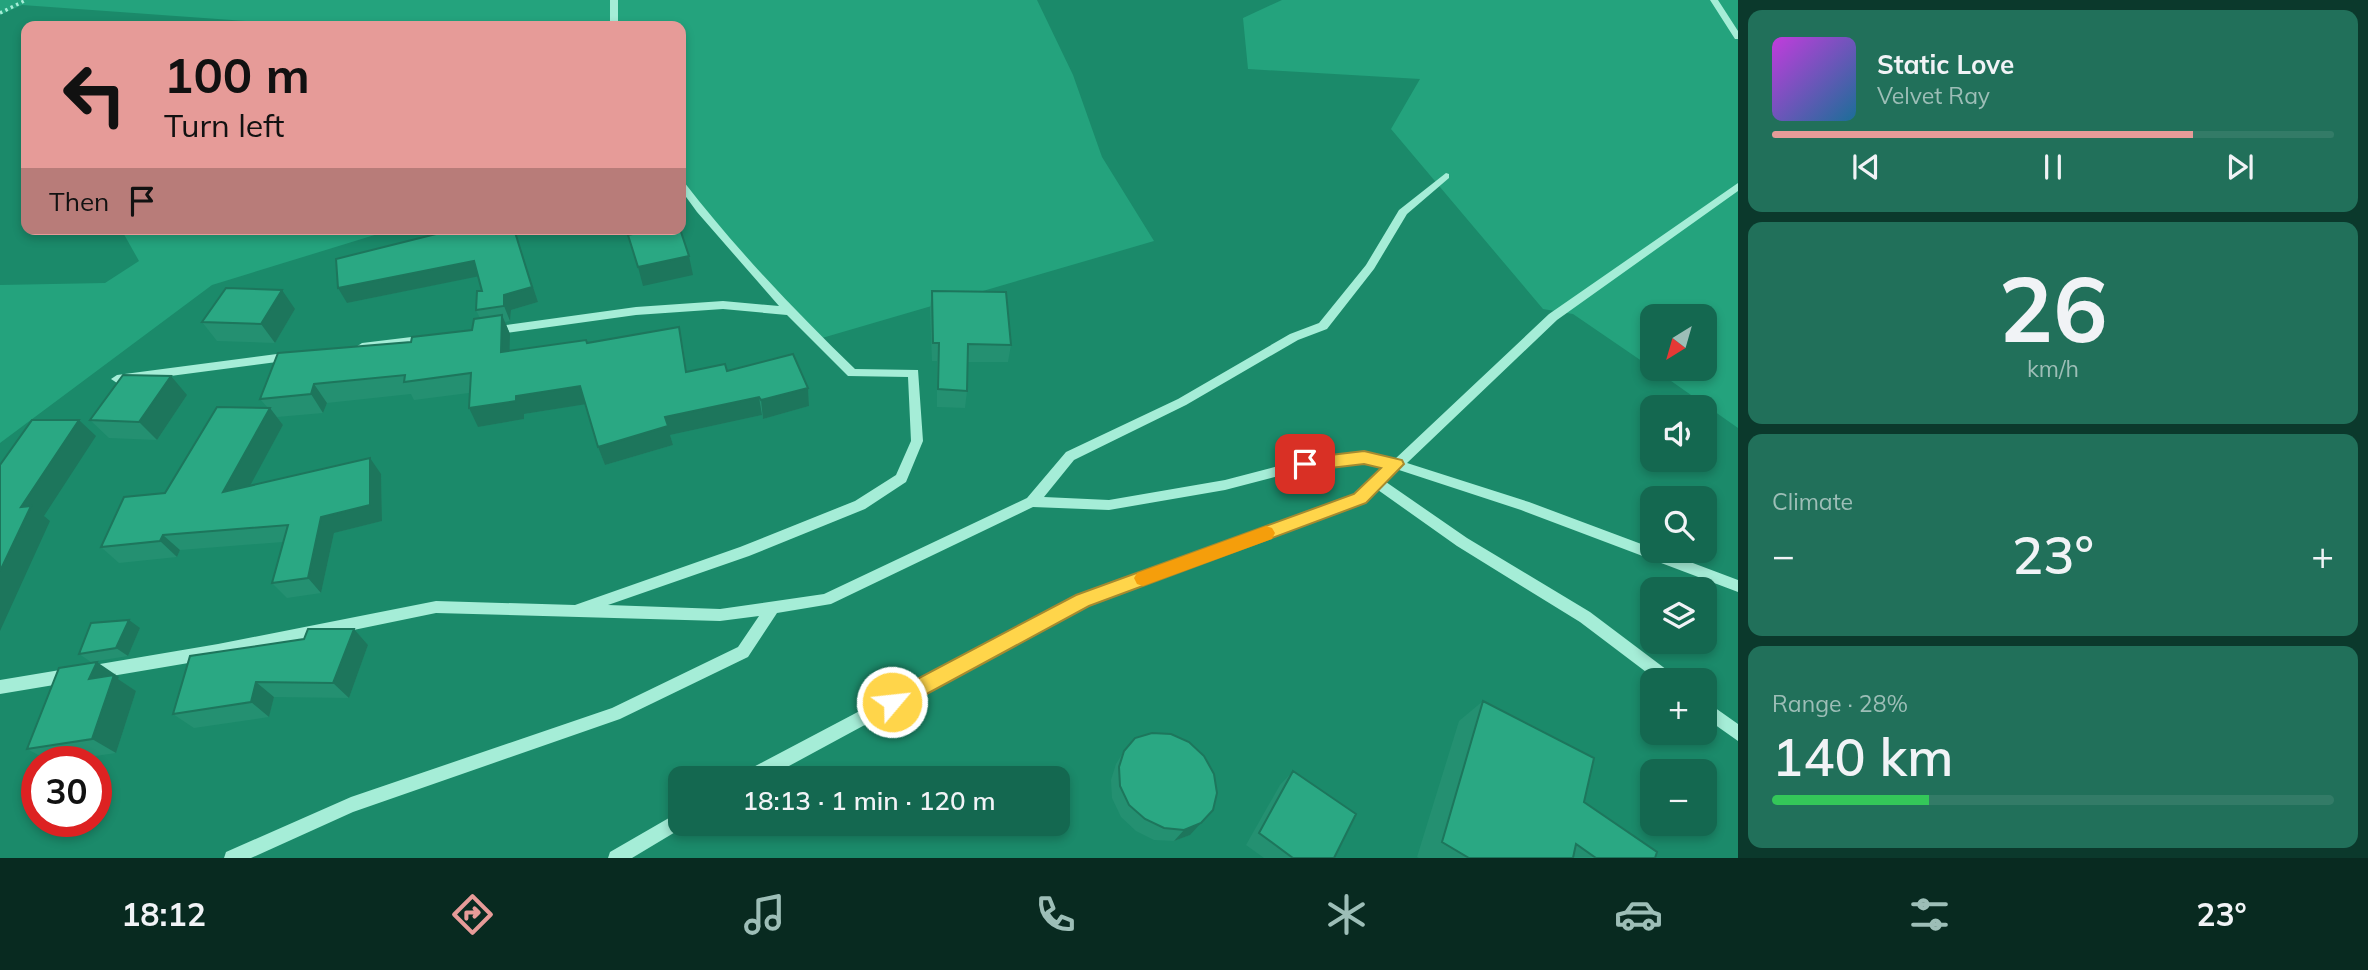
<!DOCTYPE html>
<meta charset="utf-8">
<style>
:root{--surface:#146850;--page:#21705a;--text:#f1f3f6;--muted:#9dbeb7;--line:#337b67;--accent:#e69b98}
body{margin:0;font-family:Mulish,sans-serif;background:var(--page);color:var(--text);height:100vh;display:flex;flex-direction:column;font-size:26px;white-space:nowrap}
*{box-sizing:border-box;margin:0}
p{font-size:23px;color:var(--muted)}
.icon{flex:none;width:38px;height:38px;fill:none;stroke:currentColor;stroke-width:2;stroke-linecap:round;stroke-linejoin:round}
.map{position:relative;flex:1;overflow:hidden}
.side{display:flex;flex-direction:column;gap:10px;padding:10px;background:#0b392c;width:630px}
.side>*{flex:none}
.hud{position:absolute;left:21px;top:21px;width:665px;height:214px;border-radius:14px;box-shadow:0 4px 10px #0003;background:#e69b98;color:#111;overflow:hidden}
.needle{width:46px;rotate:217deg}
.controls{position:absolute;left:1640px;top:304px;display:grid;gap:14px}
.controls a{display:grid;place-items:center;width:77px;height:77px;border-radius:14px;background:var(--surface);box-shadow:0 4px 10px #0003;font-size:35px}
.speed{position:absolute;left:21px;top:746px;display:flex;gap:14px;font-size:35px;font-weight:700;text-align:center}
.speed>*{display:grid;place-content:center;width:91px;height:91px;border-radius:50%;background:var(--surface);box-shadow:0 4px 10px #0003;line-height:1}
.speed .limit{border:10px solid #d22;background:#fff;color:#111}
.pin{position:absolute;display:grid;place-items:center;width:60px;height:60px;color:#fff;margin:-30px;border-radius:14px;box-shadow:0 4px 10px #0006}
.me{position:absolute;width:77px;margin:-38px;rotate:62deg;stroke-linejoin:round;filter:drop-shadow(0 0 5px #0008)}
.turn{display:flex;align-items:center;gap:24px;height:147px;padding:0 28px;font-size:32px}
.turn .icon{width:91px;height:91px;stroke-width:2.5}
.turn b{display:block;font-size:49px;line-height:60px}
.then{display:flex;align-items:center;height:66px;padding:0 28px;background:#0003;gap:14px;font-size:26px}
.big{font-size:52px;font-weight:600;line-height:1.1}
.side .widget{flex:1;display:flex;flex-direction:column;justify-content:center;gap:10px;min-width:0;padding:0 24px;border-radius:14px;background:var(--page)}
.side .dial{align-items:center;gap:0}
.dial b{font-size:91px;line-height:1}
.song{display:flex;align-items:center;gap:21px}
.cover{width:84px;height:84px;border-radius:10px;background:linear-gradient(135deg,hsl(290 70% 55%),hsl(200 70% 35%))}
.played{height:7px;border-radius:4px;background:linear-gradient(90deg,var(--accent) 75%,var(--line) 75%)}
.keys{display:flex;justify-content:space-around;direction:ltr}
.heat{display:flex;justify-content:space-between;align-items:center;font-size:38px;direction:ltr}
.charge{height:10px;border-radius:5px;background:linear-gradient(90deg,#34c759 28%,var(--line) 0)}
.trip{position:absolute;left:668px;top:766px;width:402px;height:70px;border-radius:14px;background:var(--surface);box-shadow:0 4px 10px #0003;font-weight:600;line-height:70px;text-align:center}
.tab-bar{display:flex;height:112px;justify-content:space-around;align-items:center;background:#082a20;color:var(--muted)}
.tab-bar .icon{width:49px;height:49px}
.tab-bar .current{color:var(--accent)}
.tab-bar b{font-size:32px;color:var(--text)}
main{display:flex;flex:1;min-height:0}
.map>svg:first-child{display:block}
.green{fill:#24a37d}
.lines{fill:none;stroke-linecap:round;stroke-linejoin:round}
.path{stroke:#a5edd7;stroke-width:3.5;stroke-dasharray:2.5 3.5;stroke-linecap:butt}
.minor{fill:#a5edd7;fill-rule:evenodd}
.wall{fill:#249071}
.shaded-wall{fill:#1d765c}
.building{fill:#2aa883;stroke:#1d765c;stroke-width:2}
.route{fill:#ffd54a;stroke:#a68a30;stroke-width:2}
.slow{fill:#f59e0b}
</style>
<main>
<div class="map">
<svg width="1738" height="858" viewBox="0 0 1738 858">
<rect width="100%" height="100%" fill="#1b8a6a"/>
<path class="green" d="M0,0H1037L1073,75L1102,157L1154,241L822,338L716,226L681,180V26H257L259,22L22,5L0,15Z
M1282,0H1738V428L1654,369H1704V317H1652V368L1573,314L1543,309L1391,129L1420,79L1248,69L1243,18Z
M121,229H394L212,285L0,443V285L105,283L139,261Z"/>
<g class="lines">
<path class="path" d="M0,13L26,0"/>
<path class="minor" d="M610,0H618V26H610Z
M1710,0H1718L1738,31V39H1735Z
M1446,173L1449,174V178L1407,214L1374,269L1327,329L1298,340L1186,405L1074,460L1044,497L1109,500L1225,480L1305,459L1364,453L1395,459L1549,314L1738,183V191L1557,320L1407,463L1529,502L1652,548V551H1661L1738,580V592L1521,510L1399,470L1386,482L1467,538L1590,612L1675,676L1677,681H1658L1580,622L1457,546L1378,490L1365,503L1088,604L765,779H740L742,773L1078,596L1355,495L1386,467L1364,463L1305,469L1225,490L1109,510L1033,507L831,604L777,613L748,657L620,719L353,812L251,858H224L226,852L351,797L612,708L738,647L759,616L720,621L436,613L218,658L94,679L89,677L87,672L89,667L94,665L218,644L436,601L575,605L740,547L855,501L896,475L911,441L908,377L848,376L787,315L723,309L636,315L491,335L487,334L485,331L487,328L491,327L636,307L723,301L779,306L697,212L681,190V181L684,182C736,249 794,310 855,369L918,370L923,441L906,482L865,509L749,556L608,605L720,609L824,594L1027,498L1066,452L1178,399L1290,334L1319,323L1366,265L1399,210Z
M428,335L434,339L428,343L362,351L356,347L362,343Z
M292,352L298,356L292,360L117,383L111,379L117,375Z
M72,668L77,670L79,675L77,680L72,682L0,694V680Z
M1704,700L1738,724V741L1704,717Z
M681,811V824L687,825L632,858H608L610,852Z"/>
</g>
<path class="wall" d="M456,229H514L538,302L511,310L510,321L505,322L510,334L509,351L586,340L587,343L683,346L687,372L727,371L808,388L809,406L763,419L762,415L670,435L673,445L605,465L598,447L586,404L524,414V419L478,427L469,393L414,400L411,394L327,403L323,413L277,417L283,425L250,485L381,474L382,521L334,533L321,593L287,598L272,583L283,542L180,550L177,557L119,563L101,547L165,493L268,408L260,399L411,342L472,330L480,318L476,310L482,291L478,276L347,303Z
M932,291L1011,345L1008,362H967V391L965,408L937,407V361H932L930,309Z
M295,309L275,343L217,341L202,322Z
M187,395L157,440L109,438L90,420Z
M140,628L128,656L91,662L79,654Z
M354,629L368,645L349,698L274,697L269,717L194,728L173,714L304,639Z
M119,677L118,679L136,691L116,753L61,761H50L27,749Z
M1483,701L1584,802L1655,858H1419L1417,857L1459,721Z
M1124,751L1190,835L1174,841L1154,840L1136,831L1121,817L1112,798L1111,780L1116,764Z
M1293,771L1334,858H1264L1246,845L1280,785Z"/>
<path class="shaded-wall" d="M514,229L538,302L511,310L510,321L504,306V295Z
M689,256L693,275L643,286L638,267Z
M474,261L480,276L347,303L338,288Z
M282,290L295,309L275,343L261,324Z
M502,315L510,334L509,371L501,352Z
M171,376L187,395L157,440L139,422Z
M314,384L327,403L323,413L311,394Z
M580,386L587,404L524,414V419L478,427L469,408L516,396Z
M808,388L809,406L763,419L761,400Z
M759,397L762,415L670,435L673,445L605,465L598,447L665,417Z
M270,408L283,425L238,508L223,492Z
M79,420L96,436L44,516L50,521L0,631V571L21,507Z
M370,458L381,474L382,521L334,533L321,593L308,578L321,517Z
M163,535L180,550L177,557L160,541Z
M129,620L140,628L128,656L116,648Z
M354,629L368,645L349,698L333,683Z
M97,662L119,677L118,679L136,691L116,753L92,739L89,679Z
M256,682L274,697L269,717L251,702Z
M1201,823L1190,835L1174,841L1184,830Z"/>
<path class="building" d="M456,229H514L532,287L504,295V306L476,310L477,291H482L474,261L338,288L336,259Z
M656,229H680L689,256L638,267L628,235Z
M226,288L282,290L261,324L202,322Z
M932,291L1006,292L1011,345L968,344L967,391L938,389L939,343H933Z
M502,315L501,352L586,340L587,343L679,327L686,372L725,364L727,371L793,354L808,388L761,400L759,397L665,417L668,426L598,447L580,386L516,396V401L469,408L471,373L404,382L405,375L314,384L311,394L260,399L278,353L411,342L412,337L472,330L474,319Z
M123,375L171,376L139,422L90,420Z
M217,407L270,408L223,492L370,458V505L321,517L308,578L272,583L288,525L163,535L160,541L101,547L124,497L165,493Z
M32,420H79L21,507L31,506L0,571V465Z
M129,620L116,648L79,654L91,623Z
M308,629H354L333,683L256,682L251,702L173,714L190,656L304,639Z
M97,662L89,679L114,675L92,739L27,749L59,668Z
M1483,701L1594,758L1584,802L1657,852L1655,858H1596L1576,844L1573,858H1469L1442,842Z
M1152,733L1171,734L1189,742L1204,756L1214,774L1217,793L1213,810L1201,823L1184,830L1164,828L1145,819L1129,805L1120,786L1119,767L1124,751L1135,738Z
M1293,771L1356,814L1334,858H1293L1259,833Z"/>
<path class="route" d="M1364,451L1402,460L1404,464L1366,503L1089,606L899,709L892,712L885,709L882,702L885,696L1076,595L1354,494L1381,468L1364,464L1305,471L1299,469L1297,464L1299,460L1305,458Z"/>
<path class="slow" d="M1266,526L1272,528L1275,533L1272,539L1143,586L1137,584L1134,578L1137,573Z"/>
</svg>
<div class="controls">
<a><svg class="needle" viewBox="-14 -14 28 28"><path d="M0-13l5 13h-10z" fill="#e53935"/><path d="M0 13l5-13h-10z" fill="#9dbeb7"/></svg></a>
<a><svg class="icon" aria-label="sound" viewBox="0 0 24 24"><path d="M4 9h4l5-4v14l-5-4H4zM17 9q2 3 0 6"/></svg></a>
<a><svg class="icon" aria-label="search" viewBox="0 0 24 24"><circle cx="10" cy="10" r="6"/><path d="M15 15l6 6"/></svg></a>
<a><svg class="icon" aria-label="layers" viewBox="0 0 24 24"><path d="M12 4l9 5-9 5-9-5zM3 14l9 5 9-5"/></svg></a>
<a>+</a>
<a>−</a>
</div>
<div class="speed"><div class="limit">30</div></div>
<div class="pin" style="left:1305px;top:464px;background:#d93025"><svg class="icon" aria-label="arrive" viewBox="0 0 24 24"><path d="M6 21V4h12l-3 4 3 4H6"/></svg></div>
<svg class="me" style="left:892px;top:702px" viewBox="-20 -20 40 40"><circle r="17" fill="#ffd54a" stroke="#fff" stroke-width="3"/><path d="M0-11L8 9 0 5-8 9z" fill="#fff"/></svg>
<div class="trip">18:13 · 1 min · 120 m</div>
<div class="hud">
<div class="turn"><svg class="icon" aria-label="left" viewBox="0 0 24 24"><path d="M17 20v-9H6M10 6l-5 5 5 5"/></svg><div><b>100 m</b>Turn left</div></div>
<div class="then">Then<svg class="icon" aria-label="arrive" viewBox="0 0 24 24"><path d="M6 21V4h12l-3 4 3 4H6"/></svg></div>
</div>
</div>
<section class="side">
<div class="widget">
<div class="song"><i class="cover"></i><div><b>Static Love</b><p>Velvet Ray</p></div></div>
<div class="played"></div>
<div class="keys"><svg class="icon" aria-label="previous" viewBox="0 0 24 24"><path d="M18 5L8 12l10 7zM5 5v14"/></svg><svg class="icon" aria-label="pause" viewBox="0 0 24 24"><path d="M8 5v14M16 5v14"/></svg><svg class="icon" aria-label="next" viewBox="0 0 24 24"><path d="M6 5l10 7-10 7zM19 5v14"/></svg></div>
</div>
<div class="widget dial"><b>26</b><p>km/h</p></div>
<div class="widget"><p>Climate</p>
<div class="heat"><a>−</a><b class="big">23°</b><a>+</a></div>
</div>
<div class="widget"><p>Range · 28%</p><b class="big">140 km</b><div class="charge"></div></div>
</section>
</main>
<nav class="tab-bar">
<b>18:12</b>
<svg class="icon current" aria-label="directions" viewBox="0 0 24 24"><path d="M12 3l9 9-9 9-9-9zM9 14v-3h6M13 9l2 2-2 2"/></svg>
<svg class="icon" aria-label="music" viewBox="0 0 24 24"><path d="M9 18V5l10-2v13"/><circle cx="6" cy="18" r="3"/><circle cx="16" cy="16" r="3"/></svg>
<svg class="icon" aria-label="phone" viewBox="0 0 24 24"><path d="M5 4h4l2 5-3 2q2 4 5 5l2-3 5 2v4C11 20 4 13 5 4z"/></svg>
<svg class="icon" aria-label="climate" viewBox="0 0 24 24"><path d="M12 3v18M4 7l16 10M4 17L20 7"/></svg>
<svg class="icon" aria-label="car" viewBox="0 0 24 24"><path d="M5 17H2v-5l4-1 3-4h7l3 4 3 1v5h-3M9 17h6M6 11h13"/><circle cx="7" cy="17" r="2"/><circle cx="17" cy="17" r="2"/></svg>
<svg class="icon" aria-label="filters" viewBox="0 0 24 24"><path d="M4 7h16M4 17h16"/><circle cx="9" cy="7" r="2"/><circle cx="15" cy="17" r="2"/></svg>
<b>23°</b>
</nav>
